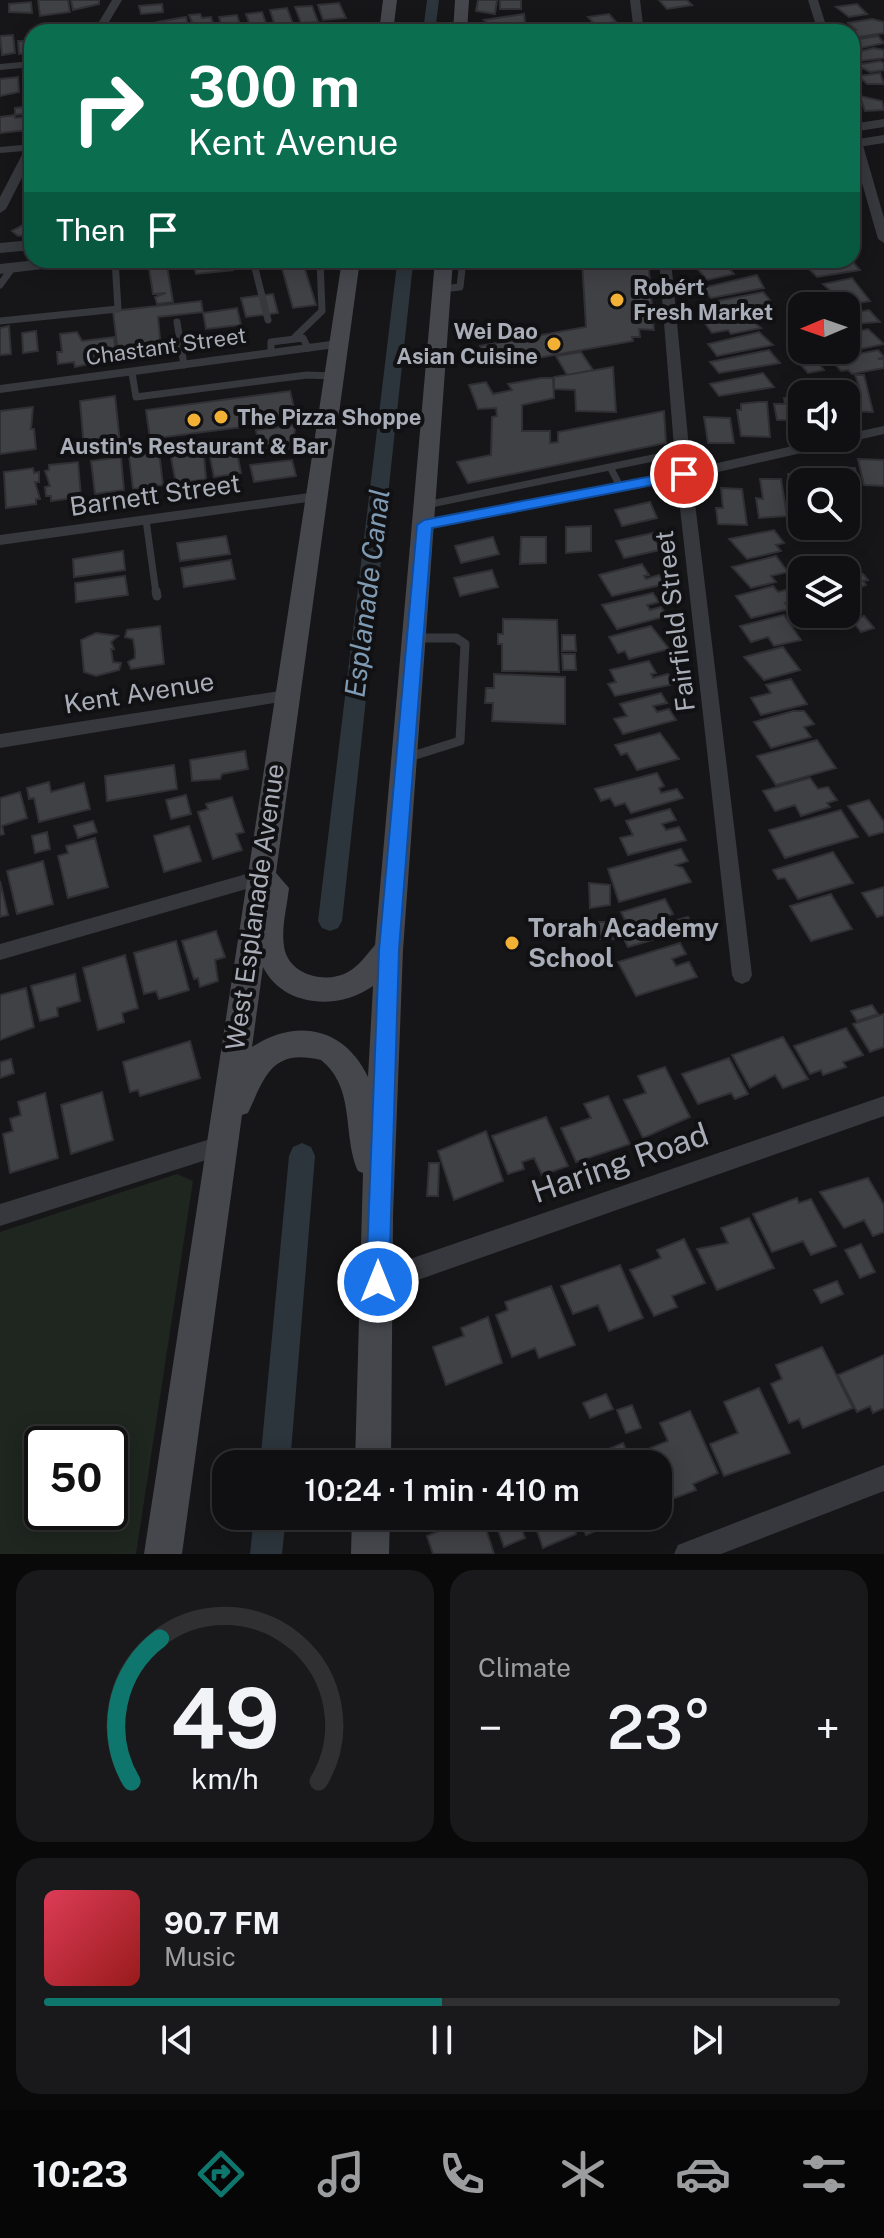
<!DOCTYPE html>
<meta charset="utf-8">
<style>
:root{--surface:#101012;--page:#19191b;--text:#f1f3f6;--muted:#9c9d9f;--line:#303032;--accent:#0f766e}
body{margin:0;font-family:"Public Sans",sans-serif;background:var(--page);color:var(--text);height:100vh;display:flex;flex-direction:column;font-size:30px;white-space:nowrap}
*{box-sizing:border-box;margin:0}
p{font-size:26px;color:var(--muted)}
.icon{flex:none;width:44px;height:44px;fill:none;stroke:currentColor;stroke-width:2;stroke-linecap:round;stroke-linejoin:round}
.map{position:relative;height:1554px;overflow:hidden}
.drawer{display:flex;flex-direction:column;gap:16px;padding:16px;background:#09090a;flex:1}
.drawer>*{flex:none}
.top-card{position:absolute;left:24px;top:24px;width:836px;height:244px;border-radius:24px;box-shadow:0 4px 20px #0003,0 0 0 2px var(--line);background:#0b6e4f;color:#fff;overflow:hidden}
.needle{width:52px;rotate:268deg}
.controls{position:absolute;left:788px;top:292px;display:grid;gap:16px}
.controls a{display:grid;place-items:center;width:72px;height:72px;border-radius:16px;background:var(--surface);box-shadow:0 4px 20px #0003,0 0 0 2px var(--line);font-size:40px}
.speed{position:absolute;left:24px;top:1426px;display:flex;gap:16px;font-size:40px;font-weight:700;text-align:center}
.speed>*{display:grid;place-content:center;width:104px;height:104px;border-radius:50%;background:var(--surface);box-shadow:0 4px 20px #0003,0 0 0 2px var(--line);line-height:1}
.speed .limit{border:4px solid #111;border-radius:12px;background:#fff;color:#111}
.pin{position:absolute;display:grid;place-items:center;width:68px;height:68px;color:#fff;margin:-34px;border:4px solid #fff;border-radius:50%;box-shadow:0 2px 8px #0007}
.me{position:absolute;width:88px;margin:-44px;rotate:0deg;stroke-linejoin:round;filter:drop-shadow(0 0 6px #0008)}
.turn{display:flex;align-items:center;gap:28px;height:168px;padding:0 32px;font-size:36px}
.turn .icon{width:104px;height:104px;stroke-width:2.5}
.turn b{display:block;font-size:56px;line-height:68px}
.then{display:flex;align-items:center;height:76px;padding:0 32px;background:#0003;gap:16px;font-size:30px}
.big{font-size:60px;font-weight:600;line-height:1.1}
.drawer .tile{flex:1;display:flex;flex-direction:column;justify-content:center;gap:12px;min-width:0;padding:0 28px;border-radius:24px;background:var(--page)}
.drawer .dial{align-items:center;gap:0}
.dial svg{height:208px;overflow:visible;fill:none;stroke:var(--line);stroke-width:7;stroke-linecap:round;text-anchor:middle}
.dial text{fill:var(--text);stroke:none}
.song{display:flex;align-items:center;gap:24px}
.cover{width:96px;height:96px;border-radius:12px;background:linear-gradient(135deg,hsl(350 70% 55%),hsl(0 70% 35%))}
.played{height:8px;border-radius:4px;background:linear-gradient(90deg,var(--accent) 50%,var(--line) 50%)}
.keys{display:flex;justify-content:space-around;direction:ltr}
.heat{display:flex;justify-content:space-between;align-items:center;font-size:44px;direction:ltr}
.drawer .tiles{flex:1;display:grid;gap:16px;grid-template-columns:1fr 1fr}
.tile:last-child{grid-column:span 2}
.trip{position:absolute;left:212px;top:1450px;width:460px;height:80px;border-radius:24px;background:var(--surface);box-shadow:0 4px 20px #0003,0 0 0 2px var(--line);font-weight:600;line-height:80px;text-align:center}
.tab-bar{display:flex;height:128px;justify-content:space-around;align-items:center;background:#060607;color:var(--muted)}
.tab-bar .icon{width:56px;height:56px}
.tab-bar .selected{color:var(--accent)}
.tab-bar b{font-size:36px;color:var(--text)}
.map>svg:first-child{display:block}
.green{fill:#1e261f;fill-rule:evenodd}
.lines{fill:none;stroke-linecap:round;stroke-linejoin:round}
.canal{fill:#2c353c;fill-rule:evenodd}
.building{fill:#404145;stroke:#303034;stroke-width:2}
.service-far1{stroke:#37383d;stroke-width:7}
.service{stroke:#37383d;stroke-width:9}
.minor{fill:#37383d;fill-rule:evenodd}
.tertiary{fill:#37383d;fill-rule:evenodd}
.secondary{fill:#45474d;fill-rule:evenodd}
.route{fill:#1a73e8;stroke:#114b97;stroke-width:2}
.poi-dot{fill:#f2b134;stroke:#111113;stroke-width:3}
.labels{text-anchor:middle;stroke-width:8;stroke-linejoin:round;paint-order:stroke}
.far-poi-label{font-size:22px;font-weight:bold;fill:#a8adb8;stroke:#111113;text-anchor:start}
.far-street-label{font-size:22px;fill:#a8adb8;stroke:#111113}
.street-label{font-size:26px;fill:#a8adb8;stroke:#111113}
.poi-label{font-size:26px;font-weight:bold;fill:#a8adb8;stroke:#111113;text-anchor:start}
.water-label{font-size:28px;font-style:italic;fill:#7f9bb3;stroke:#111113}
.near-street-label{font-size:32px;fill:#a8adb8;stroke:#111113}
</style>
<div class="map">
<svg width="884" height="1554" viewBox="0 0 884 1554">
<rect width="100%" height="100%" fill="#161618"/>
<path class="green" d="M177,1174L193,1181L136,1554H0V1232ZM42,1444H110V1512H42Z"/>
<g class="lines">
<path class="canal" d="M427,0H439L435,32H423Z
M408,260L413,264L342,921L338,928L330,931L322,928L318,921L397,264Z
M302,1143L311,1147L315,1156L290,1464H260L289,1156L293,1147Z
M254,1516H286L282,1554H250Z"/>
</g>
<path class="building" d="M38,0H68L70,12L40,16Z
M71,0H99V4L73,10Z
M478,0H497L495,14L476,11Z
M500,0H521V9H500Z
M659,0H687L692,5L667,9Z
M31,2L32,13L9,12V4Z
M339,3L346,18L323,20L318,5Z
M162,4L163,12L141,14L139,6Z
M857,4L867,14L849,17L836,7Z
M312,6L318,22L301,23L295,7Z
M287,8L293,24L275,26L270,10Z
M262,12L267,26L251,28L246,14Z
M200,14L202,18L211,17L215,30L196,32L189,15Z
M524,14L525,23L493,28L484,20Z
M609,14L616,22L595,25L588,17Z
M237,15L241,28L223,30L219,17Z
M186,17L189,30L159,32L157,22Z
M872,19L884,22V33L853,38L852,32H846L856,30L848,23Z
M74,23L76,32H51L50,27Z
M663,24L724,25L725,32H664Z
M609,25L616,32L573,30Z
M13,35L15,53L2,55L0,36Z
M878,36L884,43L857,49L852,45V40Z
M18,41H32V52L19,54Z
M874,48L884,50V58L861,61L852,53Z
M880,61L884,63V70L870,72L856,65Z
M880,73L884,84H867L859,76Z
M18,77L19,92L0,96V79Z
M860,96L882,101L884,110L865,111Z
M32,106V113L15,115V118L26,117L27,130L0,133V117L15,115V108Z
M32,220V234L18,236L12,231Z
M231,260L233,270L196,274L193,261Z
M290,260H302L316,305L293,308L280,261Z
M582,260H648L654,330L639,329L640,337H632L633,341L492,366L480,346L586,327Z
M838,260L842,264L853,262L860,270L817,277L804,264Z
M724,263L734,274L707,280L696,267Z
M167,266L173,302L157,304L155,297L166,293L153,294L149,268Z
M757,275L764,288L711,298L702,288Z
M852,278L870,301L846,305L823,284Z
M763,292L774,305L711,314L702,304Z
M273,294L278,313L246,317L241,298Z
M201,301L203,313L237,308L241,325L206,329L203,312L158,317L161,350L118,354L113,311Z
M869,310L880,322L852,324L854,326L846,328V317H851L847,314Z
M743,314L761,328L731,334L728,330L712,333L704,322Z
M9,326L11,354L0,355V328Z
M868,329L884,344L861,349L858,345L846,347V334Z
M36,331L38,351L23,353L22,333Z
M77,332L82,341L114,337L117,358L75,367L74,362L58,364L57,352H62L60,334Z
M759,332L773,345L717,356L708,344Z
M769,350L780,363L719,373L710,362Z
M878,350L884,357L878,359H884V368L852,374L848,370L841,371L834,363L841,362L838,358Z
M581,352L593,370L567,375L556,356Z
M816,360L824,370L808,373L800,364Z
M613,367L616,412L576,411L575,390L554,389V377Z
M763,373L774,387L719,396L710,384Z
M855,375H864L873,412L846,411V394H841L839,385L859,386Z
M541,378H553L554,398L522,405V431H550V443L558,442V432L664,411L666,443L468,483L457,462L491,455L492,417L497,416L496,408L478,409L469,385L486,382L493,394L512,390L508,384Z
M290,391L297,420L150,439L146,410Z
M115,396L120,443L84,448L80,401Z
M784,398H802V420H777L774,404H785Z
M758,402H767L770,437L741,436L737,410H741V404Z
M33,407L31,429H34L36,449L0,454V411Z
M704,417L730,418L734,443H708Z
M296,425L291,448L260,452L256,430Z
M203,446L206,479L176,484L170,452Z
M236,448L241,473L214,477L209,452Z
M159,452L163,485L133,489L129,455Z
M121,457L124,490L95,494L91,461Z
M858,459L884,460V486L864,485Z
M292,460L296,476L254,482L250,465Z
M78,462L81,497L51,501V496H46L45,487L50,486L45,471L49,470V465Z
M33,468L34,473L39,472V482H35L40,499H36V504L6,508L4,472Z
M822,468H855L861,496H846V482H825Z
M788,474L819,475L820,482H802V493L791,492Z
M760,479H781L787,516L759,518L756,498L763,499Z
M721,488L742,489L747,525L718,524L716,508H723Z
M650,502L657,518L622,526L615,510Z
M591,526V551L566,553V527Z
M774,530L784,543L776,545L781,551L747,559L729,539Z
M653,533L660,550L624,558L616,541Z
M226,536L230,554L180,561L177,543Z
M493,537L499,554L461,563L455,546Z
M521,537H546V563L520,564Z
M123,551L125,570L74,577L73,559Z
M776,556L788,572L771,576L776,582L751,588L732,567Z
M231,560L235,579L184,587L181,568Z
M642,564L649,575L644,576L646,579L659,575L665,584L612,596L599,575Z
M492,570L498,587L460,596L454,578Z
M863,574L868,580L863,581L866,585L854,589L846,579Z
M125,576L128,595L76,602L75,583Z
M773,586L778,592L786,590L793,601L785,603L789,609L751,618L736,596Z
M653,593L659,602L647,605L650,610L661,607L667,616L617,629L602,605Z
M784,615L801,640L774,646L768,637L751,642L740,626Z
M864,616L874,628L861,632L852,620Z
M503,619L557,620L559,672L502,671V644H498V634H503Z
M160,626L164,664L131,669L128,662L135,658V651L133,639L125,637L127,630Z
M651,626L669,649L629,659L625,651L618,653L609,637Z
M96,633L118,636L111,642L114,649H111L113,662L121,663L119,670L96,676L84,672L81,640Z
M562,635H575L576,651H562Z
M783,647L800,670L764,680L744,657Z
M562,654H575L576,670H563Z
M649,661L656,673L651,674L653,678L668,674L674,684L615,696L608,684L616,682L610,670Z
M494,674L565,677V724L492,721L493,703H485L486,688H494Z
M791,679L807,704L761,715L751,698L771,693L766,685Z
M661,693L667,703L653,706L657,712L669,709L676,720L623,734L614,719L627,716L620,704Z
M793,711H804L814,724L804,727L811,737L771,748L754,722Z
M660,733L679,759L637,770L627,753L621,755L615,745Z
M817,740L836,768L776,785L757,756Z
M245,751L248,769L222,774L220,779L192,781L190,760Z
M174,765L177,789L107,801L105,776Z
M657,773L664,786L659,788L661,793L677,789L683,798L631,813L625,803L615,806L610,798L601,801L595,789Z
M810,778L818,789L828,787L837,800L827,803L830,807L801,816L795,805L775,811L763,791Z
M49,782L51,792L84,783L90,809L39,822L34,798L29,799L27,788Z
M20,792L27,818L2,826L4,834L0,835V798Z
M186,795L191,814L171,819L166,800Z
M232,797L244,832L236,834L242,850L213,859L198,812L208,809L206,804Z
M869,800L884,822V832L869,836L848,806Z
M670,809L676,820L662,824L666,830L679,827L686,840L628,855L620,838L633,835L626,821Z
M841,810L858,837L785,858L769,830Z
M93,821L97,832L78,838L74,826Z
M189,826L201,861L164,872L154,836Z
M47,832L50,849L35,853L32,836Z
M95,838L108,887L68,898L58,856L68,853L66,846Z
M681,849L688,861L676,865L683,868L691,882L619,902L608,869Z
M833,852L853,883L798,899L785,878L778,879L773,870Z
M43,861L53,904L17,914L7,871Z
M0,881L8,915L0,917Z
M589,883L610,885V905L590,908Z
M884,887V915L877,917L862,893Z
M831,894L852,929L811,941L790,906Z
M665,899L673,914L667,916L670,922L688,917L694,928L628,947L621,933L630,930L621,912Z
M592,922H613L614,939H593Z
M216,931L225,957L215,960L218,981L200,987L198,978L194,979L182,941Z
M176,941L189,990L159,999L156,991L144,994L134,953Z
M680,943L686,954L672,959L676,966L689,962L697,977L636,996L618,962Z
M125,955L138,1008L122,1013L124,1022L98,1030L83,968Z
M75,974L80,1001L57,1008L58,1016L40,1021L31,986Z
M26,988L34,1027L0,1040V995Z
M872,1005L878,1014L857,1021L851,1011Z
M884,1014V1047L870,1052L853,1024Z
M846,1028L863,1055L843,1062L846,1067L823,1075L821,1070L810,1074L794,1046Z
M783,1037L808,1079L783,1088L775,1075L750,1088L732,1055Z
M190,1041L200,1078L140,1096L138,1090L130,1092L123,1062Z
M729,1058L748,1094L735,1099L731,1093L698,1104L682,1074Z
M11,1059L14,1073L0,1078V1062Z
M665,1067L690,1117L643,1138L624,1100L646,1093L638,1076Z
M102,1092L113,1140L71,1154L61,1105Z
M45,1093L58,1158L10,1173L3,1134L13,1131L10,1119L21,1115L18,1102Z
M608,1096L630,1144L576,1162L561,1128L591,1118L584,1104Z
M546,1117L568,1166L542,1175L534,1158L522,1162L524,1169L508,1174L492,1136Z
M486,1131L503,1181L454,1200L438,1151Z
M429,1163H439L438,1196H427Z
M868,1178L884,1205V1232L873,1236L864,1220L844,1228L820,1192Z
M797,1198L799,1203L811,1199L836,1246L811,1255L803,1241L772,1252L753,1214Z
M749,1218L774,1268L717,1290L697,1249L728,1243L721,1228Z
M684,1239L705,1283L672,1296L677,1307L654,1316L630,1270L661,1258L657,1250Z
M861,1244L875,1272L860,1278L845,1250Z
M620,1265L643,1318L609,1331L598,1305L573,1314L561,1286Z
M837,1281L843,1294L821,1303L814,1290Z
M551,1286L575,1345L539,1358L535,1348L512,1357L496,1315L508,1310L505,1302Z
M488,1317L502,1363L446,1385L433,1347L464,1336L461,1328Z
M822,1347L853,1408L803,1428L799,1419L789,1423L771,1384L782,1379L776,1365Z
M884,1355V1408L873,1413L870,1406L857,1412L838,1375Z
M759,1388L790,1453L724,1476L710,1444L738,1433L724,1402Z
M606,1394L613,1409L590,1418L583,1403Z
M632,1405L641,1428L626,1433L617,1410Z
M690,1411L718,1473L693,1484L696,1490L664,1502L658,1487V1464H648L643,1451L668,1441L660,1423Z
M623,1443L632,1464H597L594,1455Z
M448,1516H485L483,1520L494,1554H433L427,1536L451,1526Z
M493,1516H569L576,1534L543,1548L535,1525L522,1530L525,1538L504,1547Z
M579,1516H631L586,1535Z"/>
<g class="lines">
<path class="service-far1" d="M253,260L268,320
M0,285L13,267
M442,289L460,287L463,260
M0,321L118,309L115,260
M177,322L184,365
M295,337L322,311L320,260
M271,353V342L303,338L308,348
M132,373L136,397L307,375L334,376
M610,467L621,488
M426,505L682,452
M146,520L156,593"/>
<path class="service" d="M156,591L157,596
M406,758L460,741L465,644L456,638H416"/>
<path class="minor" d="M112,0H122L103,32H93Z
M630,0H640L644,32H634Z
M808,0H818L828,32H818Z
M386,25L390,26V30L343,32Z
M32,61V67L0,70V64Z
M852,125L858,128L884,218V243L878,239L852,148Z
M32,144V158L6,209L0,213V197L24,151L0,153V147Z
M659,260H671L691,469L828,438H846V434L884,426V434L692,478L752,975L749,981L742,984L735,981L732,975L677,481L424,530L416,525L424,520L676,472Z
M338,340L345,344L343,347L0,393V385Z
M316,492L324,497L321,500L0,545V535Z
M286,690L292,692L295,696L292,700L0,748V734Z
M260,870L267,873L270,878L267,883L0,960V944Z
M884,1096V1116L378,1294L370,1290L366,1282L370,1274L378,1270Z
M220,1136L228,1139L231,1146L228,1153L0,1226V1204Z
M884,1465V1491L721,1554H674L678,1545Z"/>
<path class="tertiary" d="M884,119V127L852,132V124Z
M884,135V143L852,148V140Z
M32,240V250L0,253V243Z
M37,260H85L77,265L0,274V264Z"/>
<path class="secondary" d="M383,0H397L393,32H379Z
M455,0H469L467,32H453Z
M342,260H360L276,873L289,888C287,908 280,931 285,951C292,976 327,984 348,972C359,966 367,954 375,945L435,260H453L403,950L393,1215L391,1464H355L363,1173L358,1171C342,1134 356,1088 321,1060C272,1048 265,1076 248,1113L242,1115L182,1554H144ZM263,967C283,1007 338,1011 373,986L368,1077C345,1028 297,1017 252,1047Z
M352,1516H390L389,1554H351Z"/>
</g>
<path class="route" d="M684,470L689,471V478L432,528L399,950L389,1282L386,1290L378,1293L369,1290L366,1282L379,950L417,525L424,520Z"/>
<g class="poi-dot">
<circle cx="617" cy="300" r="8"/>
<circle cx="554" cy="344" r="8"/>
<circle cx="221" cy="417" r="8"/>
<circle cx="194" cy="420" r="8"/>
<circle cx="512" cy="943" r="8"/>
</g>
<g class="labels">
<g class="far-poi-label">
<text x="633" y="295">Robért<tspan x="633" dy="25">Fresh Market</tspan></text>
<text x="538" y="339" text-anchor="end">Wei Dao<tspan x="538" dy="25">Asian Cuisine</tspan></text>
<text x="237" y="425">The Pizza Shoppe</text>
<text x="194" y="454" text-anchor="middle">Austin's Restaurant &amp; Bar</text>
</g>
<g class="far-street-label">
<text transform="translate(166 346) rotate(-8)" y="8">Chastant Street</text>
</g>
<g class="street-label">
<text transform="translate(155 495) rotate(-8)" y="9">Barnett Street</text>
<text transform="translate(675 621) rotate(-97)" y="9">Fairfield Street</text>
<text transform="translate(139 693) rotate(-9)" y="9">Kent Avenue</text>
<text transform="translate(255 907) rotate(-82)" y="9">West Esplanade Avenue</text>
</g>
<g class="poi-label">
<text x="528" y="937">Torah Academy<tspan x="528" dy="30">School</tspan></text>
</g>
<g class="water-label">
<text transform="translate(367 593) rotate(-83)" y="10">Esplanade Canal</text>
</g>
<g class="near-street-label">
<text transform="translate(620 1163) rotate(-19)" y="11">Haring Road</text>
</g>
</g>
</svg>
<div class="controls">
<a><svg class="needle" viewBox="-14 -14 28 28"><path d="M0-13l5 13h-10z" fill="#e53935"/><path d="M0 13l5-13h-10z" fill="#9c9d9f"/></svg></a>
<a><svg class="icon" aria-label="sound" viewBox="0 0 24 24"><path d="M4 9h4l5-4v14l-5-4H4zM17 9q2 3 0 6"/></svg></a>
<a><svg class="icon" aria-label="search" viewBox="0 0 24 24"><circle cx="10" cy="10" r="6"/><path d="M15 15l6 6"/></svg></a>
<a><svg class="icon" aria-label="layers" viewBox="0 0 24 24"><path d="M12 4l9 5-9 5-9-5zM3 14l9 5 9-5"/></svg></a>
</div>
<div class="speed"><div class="limit">50</div></div>
<div class="pin" style="left:684px;top:474px;background:#d93025"><svg class="icon" aria-label="arrive" viewBox="0 0 24 24"><path d="M6 21V4h12l-3 4 3 4H6"/></svg></div>
<svg class="me" style="left:378px;top:1282px" viewBox="-20 -20 40 40"><circle r="17" fill="#1a73e8" stroke="#fff" stroke-width="3"/><path d="M0-11L8 9 0 5-8 9z" fill="#fff"/></svg>
<div class="trip">10:24 · 1 min · 410 m</div>
<div class="top-card">
<div class="turn"><svg class="icon" aria-label="right" viewBox="0 0 24 24"><path d="M7 20v-9h11M14 6l5 5-5 5"/></svg><div><b>300 m</b>Kent Avenue</div></div>
<div class="then">Then<svg class="icon" aria-label="arrive" viewBox="0 0 24 24"><path d="M6 21V4h12l-3 4 3 4H6"/></svg></div>
</div>
</div>
<section class="drawer">
<div class="tiles">
<div class="tile dial"><svg viewBox="0 0 100 80">
<path d="M14 69A42 42 0 1 1 86 69"/>
<path d="M14 69A42 42 0 0 1 25 14" stroke="#0f766e"/>
<text x="50" y="56" font-size="32" font-weight="700">49</text>
<text x="50" y="72" font-size="11">km/h</text>
</svg></div>
<div class="tile"><p>Climate</p>
<div class="heat"><a>−</a><b class="big">23°</b><a>+</a></div>
</div>
<div class="tile">
<div class="song"><i class="cover"></i><div><b>90.7 FM</b><p>Music</p></div></div>
<div class="played"></div>
<div class="keys"><svg class="icon" aria-label="previous" viewBox="0 0 24 24"><path d="M18 5L8 12l10 7zM5 5v14"/></svg><svg class="icon" aria-label="pause" viewBox="0 0 24 24"><path d="M8 5v14M16 5v14"/></svg><svg class="icon" aria-label="next" viewBox="0 0 24 24"><path d="M6 5l10 7-10 7zM19 5v14"/></svg></div>
</div>
</div>
</section>
<nav class="tab-bar">
<b>10:23</b>
<svg class="icon selected" aria-label="directions" viewBox="0 0 24 24"><path d="M12 3l9 9-9 9-9-9zM9 14v-3h6M13 9l2 2-2 2"/></svg>
<svg class="icon" aria-label="music" viewBox="0 0 24 24"><path d="M9 18V5l10-2v13"/><circle cx="6" cy="18" r="3"/><circle cx="16" cy="16" r="3"/></svg>
<svg class="icon" aria-label="phone" viewBox="0 0 24 24"><path d="M5 4h4l2 5-3 2q2 4 5 5l2-3 5 2v4C11 20 4 13 5 4z"/></svg>
<svg class="icon" aria-label="climate" viewBox="0 0 24 24"><path d="M12 3v18M4 7l16 10M4 17L20 7"/></svg>
<svg class="icon" aria-label="car" viewBox="0 0 24 24"><path d="M5 17H2v-5l4-1 3-4h7l3 4 3 1v5h-3M9 17h6M6 11h13"/><circle cx="7" cy="17" r="2"/><circle cx="17" cy="17" r="2"/></svg>
<svg class="icon" aria-label="filters" viewBox="0 0 24 24"><path d="M4 7h16M4 17h16"/><circle cx="9" cy="7" r="2"/><circle cx="15" cy="17" r="2"/></svg>
</nav>
